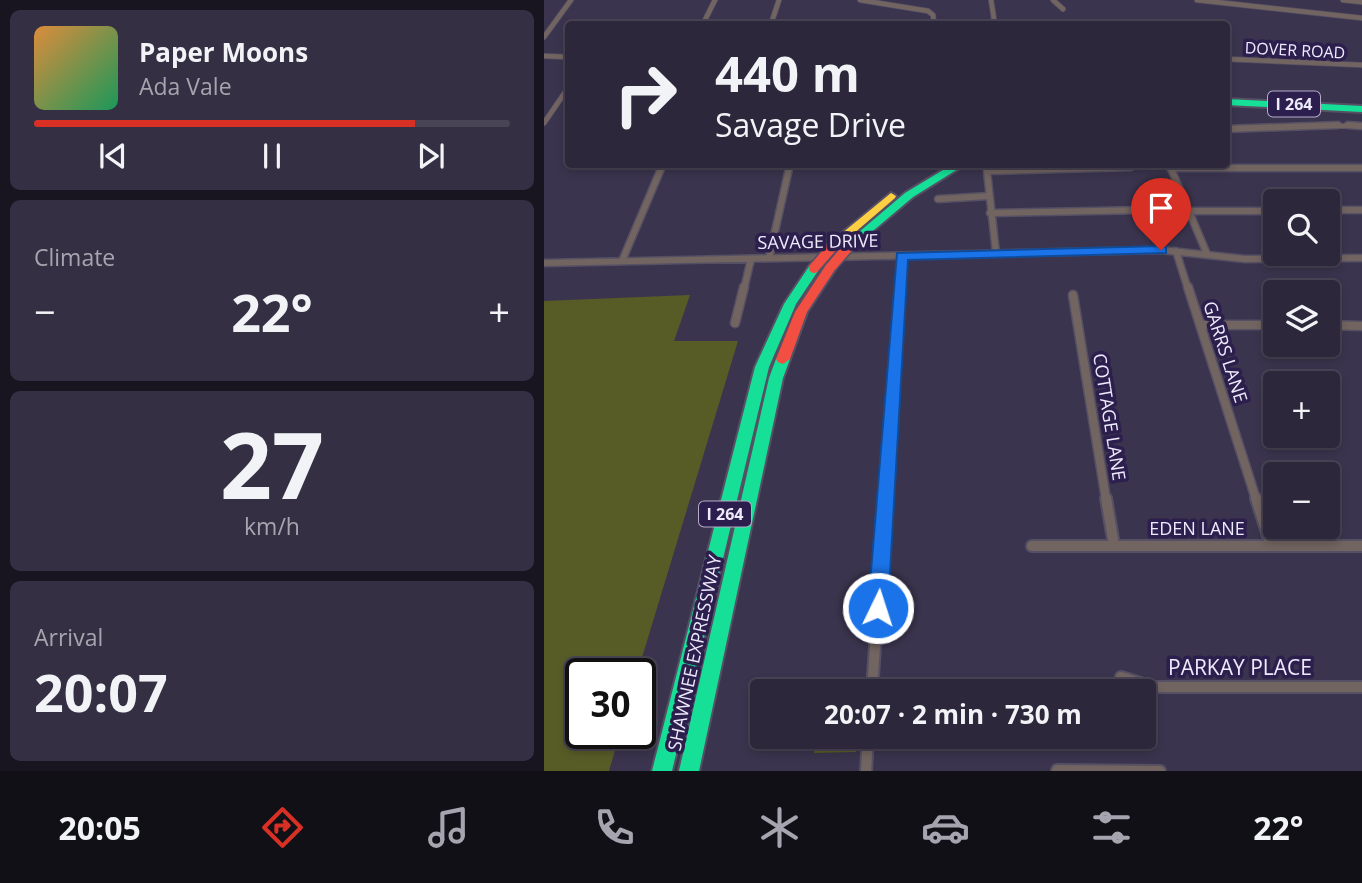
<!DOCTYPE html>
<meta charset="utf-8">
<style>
:root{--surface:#2c273a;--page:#342f42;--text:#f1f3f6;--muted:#a6a5af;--line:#484454;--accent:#d93025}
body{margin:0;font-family:"Open Sans",sans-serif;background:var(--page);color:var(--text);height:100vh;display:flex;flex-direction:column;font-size:26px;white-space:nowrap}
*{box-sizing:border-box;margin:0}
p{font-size:23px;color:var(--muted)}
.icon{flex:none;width:38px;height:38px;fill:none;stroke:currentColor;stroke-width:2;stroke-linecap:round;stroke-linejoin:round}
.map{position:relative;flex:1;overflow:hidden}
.details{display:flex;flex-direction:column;gap:10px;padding:10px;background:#181520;width:544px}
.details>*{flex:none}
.banner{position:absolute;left:21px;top:21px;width:665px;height:147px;border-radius:7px;box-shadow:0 4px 10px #0003,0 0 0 2px var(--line);background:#2c273a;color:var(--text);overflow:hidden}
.tools{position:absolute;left:719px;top:189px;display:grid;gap:14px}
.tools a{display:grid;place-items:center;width:77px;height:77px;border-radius:7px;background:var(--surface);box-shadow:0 4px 10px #0003,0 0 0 2px var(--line);font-size:35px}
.speed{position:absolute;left:21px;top:658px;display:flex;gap:14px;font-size:35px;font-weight:700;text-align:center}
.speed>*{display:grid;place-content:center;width:91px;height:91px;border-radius:50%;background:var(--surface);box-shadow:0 4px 10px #0003,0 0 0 2px var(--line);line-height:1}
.speed .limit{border:4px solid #111;border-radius:10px;background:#fff;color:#111}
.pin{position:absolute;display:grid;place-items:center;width:60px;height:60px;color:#fff;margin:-72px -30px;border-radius:50% 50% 50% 0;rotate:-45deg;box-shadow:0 0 7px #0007}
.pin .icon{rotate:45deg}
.me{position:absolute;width:77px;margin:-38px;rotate:4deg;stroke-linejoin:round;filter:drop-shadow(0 0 5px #0008)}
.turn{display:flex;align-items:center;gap:24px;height:147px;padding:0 35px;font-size:32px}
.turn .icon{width:91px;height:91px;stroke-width:2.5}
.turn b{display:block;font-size:49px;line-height:60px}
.big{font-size:52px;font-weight:700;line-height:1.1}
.details .widget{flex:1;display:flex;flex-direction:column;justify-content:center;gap:10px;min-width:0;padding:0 24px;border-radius:10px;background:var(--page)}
.details .dial{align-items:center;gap:0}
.dial b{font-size:91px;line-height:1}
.song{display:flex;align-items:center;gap:21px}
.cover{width:84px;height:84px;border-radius:10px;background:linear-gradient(135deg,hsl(30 70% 55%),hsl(150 70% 35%))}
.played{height:7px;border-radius:4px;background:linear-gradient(90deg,var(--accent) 80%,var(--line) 80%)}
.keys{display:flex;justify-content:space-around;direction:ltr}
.heat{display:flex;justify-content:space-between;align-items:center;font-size:38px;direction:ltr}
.trip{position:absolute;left:206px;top:679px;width:406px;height:70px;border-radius:7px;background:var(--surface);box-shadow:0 4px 10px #0003,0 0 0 2px var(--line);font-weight:700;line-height:70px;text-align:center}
.tab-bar{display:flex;height:112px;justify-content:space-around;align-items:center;background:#121017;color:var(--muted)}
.tab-bar .icon{width:49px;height:49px}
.tab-bar .selected{color:var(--accent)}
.tab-bar b{font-size:32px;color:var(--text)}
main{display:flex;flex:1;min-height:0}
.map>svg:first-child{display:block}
.green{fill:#575c27}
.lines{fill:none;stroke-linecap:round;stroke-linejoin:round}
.street-far3-casing{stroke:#555064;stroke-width:6}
.street-far2-casing{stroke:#555064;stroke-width:9}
.street-far1-casing{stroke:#555064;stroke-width:11}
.street-casing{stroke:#555064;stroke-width:14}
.fast-casing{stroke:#555064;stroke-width:4}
.slow-casing{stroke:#555064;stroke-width:4}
.jam-casing{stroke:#555064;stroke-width:4}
.street-far3{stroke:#726460;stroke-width:4.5}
.street-far2{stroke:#726460;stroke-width:6}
.street-far1{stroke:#726460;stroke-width:8}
.street{stroke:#726460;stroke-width:10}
.fast{fill:#16e098;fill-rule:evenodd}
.slow{fill:#ffcf43;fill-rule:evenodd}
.jam{fill:#f24e42;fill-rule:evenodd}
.jam-bridge-casing{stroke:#555064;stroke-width:13;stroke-linecap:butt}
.jam-bridge{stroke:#f24e42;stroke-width:10}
.route{fill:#1a73e8;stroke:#114b97;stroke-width:2}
.labels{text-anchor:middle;stroke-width:7;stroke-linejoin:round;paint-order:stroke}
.far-street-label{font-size:16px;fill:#edeafb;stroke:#2d1f4d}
.shield{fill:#2d1f4d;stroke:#b3adc7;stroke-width:2}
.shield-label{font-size:16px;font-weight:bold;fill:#edeafb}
.street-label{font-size:18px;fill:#edeafb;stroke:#2d1f4d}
.near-street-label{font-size:21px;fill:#edeafb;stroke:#2d1f4d}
</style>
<main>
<section class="details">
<div class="widget">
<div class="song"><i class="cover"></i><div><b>Paper Moons</b><p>Ada Vale</p></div></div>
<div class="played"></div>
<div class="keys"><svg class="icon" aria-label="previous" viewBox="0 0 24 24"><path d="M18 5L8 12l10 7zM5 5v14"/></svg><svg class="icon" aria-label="pause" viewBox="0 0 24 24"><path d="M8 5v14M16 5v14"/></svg><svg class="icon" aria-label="next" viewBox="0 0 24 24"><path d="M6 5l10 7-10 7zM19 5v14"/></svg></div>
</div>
<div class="widget"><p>Climate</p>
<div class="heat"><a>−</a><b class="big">22°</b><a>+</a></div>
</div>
<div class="widget dial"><b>27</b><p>km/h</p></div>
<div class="widget"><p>Arrival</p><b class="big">20:07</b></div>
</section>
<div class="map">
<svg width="818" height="771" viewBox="0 0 818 771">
<rect width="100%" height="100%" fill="#3b344e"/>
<path class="green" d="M146,295L130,341H194L93,674H37V733H76L65,771H0V301Z
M272,737H313L312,752L270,753Z"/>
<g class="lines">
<g class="street-far3-casing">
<path id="street-far3" d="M316,0L384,11L389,15L390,24
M509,0L519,9
M653,0L818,18
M799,0L818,2
M159,24L171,0
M227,24L235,0
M387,24L447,22L450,19L447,0
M0,37L27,0
M0,56L24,57
M682,59L818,65
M0,123L24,88
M779,126H818"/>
</g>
<g class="street-far2-casing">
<path id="street-far2" d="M804,125L818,126
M682,129L794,125
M625,164L663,254
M626,168H818
M394,199L445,196
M784,210H818
M645,211H732
M446,213L601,210
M632,251L644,289
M452,253L443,171L587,167
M225,258L246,164
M78,261L119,164
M0,263L617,250L701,259L818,258
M200,289L207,259
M355,289L357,256"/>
</g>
<g class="street-far1-casing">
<path id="street-far1" d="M644,287L712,499
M529,295L562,499
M191,323L200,287
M656,325H732
M784,325L818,326
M341,499L355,287"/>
</g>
<g class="street-casing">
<path id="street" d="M562,498L570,545
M712,498L727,545
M488,546H818
M577,677L609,687H818
M328,691L341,498
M513,770L616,771
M322,771L324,737"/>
</g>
<g class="fast-casing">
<path id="fast" d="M682,99L818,106V112L682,105Z
M409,164H422L369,197L310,247H302V243L361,193Z
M270,264L276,268L252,304L225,367L128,771H108L211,367L240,304L266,265Z
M239,354L246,359L239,378L155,771H135L225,378L232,359Z"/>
</g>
<g class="slow-casing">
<path id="slow" d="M347,193L352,196L351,198L294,247H286V243Z"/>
</g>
<g class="jam-casing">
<path id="jam" d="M286,264L292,268L263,312L246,359L239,364L234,362L232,359L251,312L282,265Z"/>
</g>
<use href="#street-far3" class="street-far3"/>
<use href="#street-far2" class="street-far2"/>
<use href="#street-far1" class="street-far1"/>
<use href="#street" class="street"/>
<use href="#fast" class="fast"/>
<use href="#slow" class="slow"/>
<use href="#jam" class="jam"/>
<g class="jam-bridge-casing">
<path id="jam-bridge" d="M270,268L290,245
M286,268L306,245"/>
</g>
<use href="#jam-bridge" class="jam-bridge"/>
</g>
<path class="route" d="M617,246L622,247V253L364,260L344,608L341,614L334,617L327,614L324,608L353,253Z"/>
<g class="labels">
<g class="far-street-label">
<text transform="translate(751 50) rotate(3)" y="6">DOVER ROAD</text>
</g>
<g class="shield">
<rect x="724" y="91.5" width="52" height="25" rx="5"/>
<rect x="155" y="501.5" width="52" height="25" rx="5"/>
</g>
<g class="shield-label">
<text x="750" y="110">I 264</text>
<text x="181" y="520">I 264</text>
</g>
<g class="street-label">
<text transform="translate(274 242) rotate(-1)" y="6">SAVAGE DRIVE</text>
<text transform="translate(681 352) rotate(72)" y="6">GARRS LANE</text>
<text transform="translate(565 417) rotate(81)" y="6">COTTAGE LANE</text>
<text x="653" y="535">EDEN LANE</text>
<text transform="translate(151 653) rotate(-78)" y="6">SHAWNEE EXPRESSWAY</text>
</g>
<g class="near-street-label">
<text x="696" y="675">PARKAY PLACE</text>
</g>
</g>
</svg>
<div class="tools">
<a><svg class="icon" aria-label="search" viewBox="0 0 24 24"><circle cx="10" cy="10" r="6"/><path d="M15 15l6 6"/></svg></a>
<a><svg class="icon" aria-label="layers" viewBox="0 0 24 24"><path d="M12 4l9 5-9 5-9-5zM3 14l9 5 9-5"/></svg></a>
<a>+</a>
<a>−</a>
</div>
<div class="speed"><div class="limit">30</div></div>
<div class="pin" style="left:617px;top:250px;background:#d93025"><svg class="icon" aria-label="arrive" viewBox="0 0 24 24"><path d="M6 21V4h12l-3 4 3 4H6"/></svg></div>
<svg class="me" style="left:334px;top:608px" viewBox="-20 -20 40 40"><circle r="17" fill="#1a73e8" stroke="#fff" stroke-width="3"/><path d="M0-11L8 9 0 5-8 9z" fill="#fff"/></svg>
<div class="trip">20:07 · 2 min · 730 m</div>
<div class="banner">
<div class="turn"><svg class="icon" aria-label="right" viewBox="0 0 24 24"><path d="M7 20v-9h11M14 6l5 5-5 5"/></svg><div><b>440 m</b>Savage Drive</div></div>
</div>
</div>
</main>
<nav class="tab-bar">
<b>20:05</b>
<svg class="icon selected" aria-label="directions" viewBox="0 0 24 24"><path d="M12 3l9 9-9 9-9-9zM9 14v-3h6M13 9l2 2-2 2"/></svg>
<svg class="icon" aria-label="music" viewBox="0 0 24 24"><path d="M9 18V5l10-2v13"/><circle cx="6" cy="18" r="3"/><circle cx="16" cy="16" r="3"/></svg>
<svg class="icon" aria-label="phone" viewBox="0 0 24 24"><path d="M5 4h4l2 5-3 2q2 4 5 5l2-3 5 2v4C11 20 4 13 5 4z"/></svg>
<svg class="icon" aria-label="climate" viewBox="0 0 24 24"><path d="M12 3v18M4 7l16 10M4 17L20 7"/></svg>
<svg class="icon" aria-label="car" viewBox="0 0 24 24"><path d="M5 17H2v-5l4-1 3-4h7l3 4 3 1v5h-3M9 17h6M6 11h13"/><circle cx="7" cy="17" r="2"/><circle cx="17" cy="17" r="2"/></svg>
<svg class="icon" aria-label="filters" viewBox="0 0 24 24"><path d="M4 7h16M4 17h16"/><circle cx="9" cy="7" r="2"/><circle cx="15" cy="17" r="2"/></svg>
<b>22°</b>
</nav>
